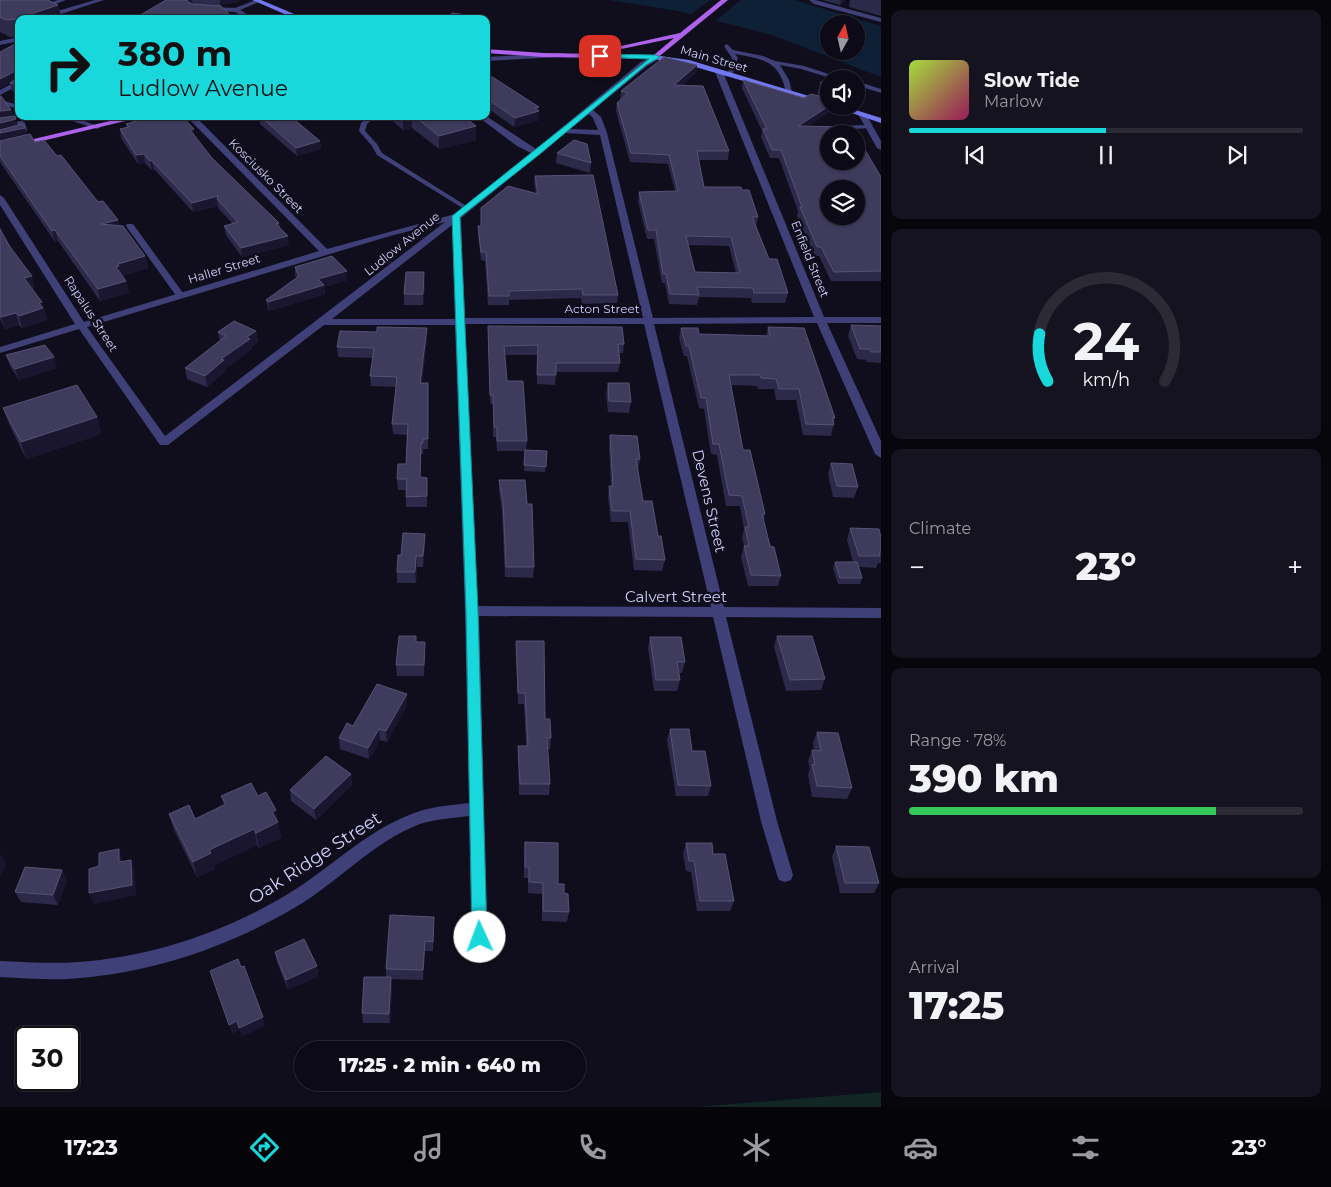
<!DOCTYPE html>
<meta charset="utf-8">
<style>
:root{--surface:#0c0a16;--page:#15131f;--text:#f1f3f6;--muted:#9a9aa1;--line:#2c2b35;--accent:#19d8dc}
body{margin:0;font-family:Montserrat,sans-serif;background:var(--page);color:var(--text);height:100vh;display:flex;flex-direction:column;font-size:19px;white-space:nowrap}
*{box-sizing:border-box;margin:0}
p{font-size:16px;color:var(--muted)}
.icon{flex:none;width:28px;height:28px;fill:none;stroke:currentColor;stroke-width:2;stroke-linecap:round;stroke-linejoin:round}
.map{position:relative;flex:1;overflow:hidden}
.drawer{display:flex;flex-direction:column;gap:10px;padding:10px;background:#07060c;width:450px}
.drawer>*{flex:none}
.banner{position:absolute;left:15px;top:15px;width:475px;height:105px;border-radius:10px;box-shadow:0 1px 4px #0004,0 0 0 1px var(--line);background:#19d8dc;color:#111;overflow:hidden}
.needle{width:32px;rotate:8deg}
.buttons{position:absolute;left:820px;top:15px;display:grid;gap:10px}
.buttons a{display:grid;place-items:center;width:45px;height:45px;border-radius:50%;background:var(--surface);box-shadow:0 1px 4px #0004,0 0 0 1px var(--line);font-size:25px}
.speed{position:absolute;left:15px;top:1026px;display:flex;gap:10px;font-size:25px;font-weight:700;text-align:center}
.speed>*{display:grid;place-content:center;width:65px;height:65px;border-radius:50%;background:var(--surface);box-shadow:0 1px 4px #0004,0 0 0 1px var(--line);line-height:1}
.speed .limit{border:2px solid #111;border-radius:8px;background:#fff;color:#111}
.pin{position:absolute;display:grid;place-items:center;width:42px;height:42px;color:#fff;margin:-21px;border-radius:10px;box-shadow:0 2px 8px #0006}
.me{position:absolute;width:55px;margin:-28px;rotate:358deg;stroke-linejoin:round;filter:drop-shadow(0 0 4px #0008)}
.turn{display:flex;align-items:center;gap:18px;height:105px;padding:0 20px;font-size:22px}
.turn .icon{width:65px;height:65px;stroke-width:2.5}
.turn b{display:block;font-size:35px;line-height:42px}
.big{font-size:38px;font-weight:800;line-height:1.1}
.drawer .tile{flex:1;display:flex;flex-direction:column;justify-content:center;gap:8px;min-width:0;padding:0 18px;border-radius:10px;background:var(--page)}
.drawer .dial{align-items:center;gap:0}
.dial svg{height:130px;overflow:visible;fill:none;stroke:var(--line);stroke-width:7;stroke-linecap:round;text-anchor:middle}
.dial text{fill:var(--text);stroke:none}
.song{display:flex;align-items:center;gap:15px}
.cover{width:60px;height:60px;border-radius:8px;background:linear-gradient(135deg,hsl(80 70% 55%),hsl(330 70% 35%))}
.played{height:5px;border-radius:2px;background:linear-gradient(90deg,var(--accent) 50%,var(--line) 50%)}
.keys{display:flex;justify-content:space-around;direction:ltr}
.heat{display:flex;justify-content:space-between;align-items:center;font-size:28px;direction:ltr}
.charge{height:8px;border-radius:4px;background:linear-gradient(90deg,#34c759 78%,var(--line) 0)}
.trip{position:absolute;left:294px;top:1041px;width:292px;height:50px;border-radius:25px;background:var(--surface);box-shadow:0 1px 4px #0004,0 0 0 1px var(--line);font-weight:800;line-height:50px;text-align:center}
.tabs{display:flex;height:80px;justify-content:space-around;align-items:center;background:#050409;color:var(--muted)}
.tabs .icon{width:35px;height:35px}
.tabs .selected{color:var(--accent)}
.tabs b{font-size:22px;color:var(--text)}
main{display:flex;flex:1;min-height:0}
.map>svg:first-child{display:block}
.green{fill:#122624}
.water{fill:#0e2036;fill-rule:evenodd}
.pier{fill:#100e1d}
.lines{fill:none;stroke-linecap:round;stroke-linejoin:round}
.service{fill:#3e4077;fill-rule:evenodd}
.minor{fill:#3e4077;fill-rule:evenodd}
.secondary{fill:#7178ef;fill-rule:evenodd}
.primary{fill:#af63ed;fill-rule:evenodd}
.wall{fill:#2c2949;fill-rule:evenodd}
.shaded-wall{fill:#1a1630}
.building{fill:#3e3b5c;stroke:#555275;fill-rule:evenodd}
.route{fill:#19d8dc;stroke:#108c8f}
.labels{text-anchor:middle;stroke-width:5;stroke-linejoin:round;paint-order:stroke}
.far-street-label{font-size:12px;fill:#d1d0fa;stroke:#100e1d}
.street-label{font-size:15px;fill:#d1d0fa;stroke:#100e1d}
.near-street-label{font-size:18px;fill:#d1d0fa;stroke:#100e1d}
</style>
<main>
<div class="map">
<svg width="881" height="1107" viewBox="0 0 881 1107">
<rect width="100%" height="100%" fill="#100e1d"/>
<path class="green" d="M881,1092V1107H696Z"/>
<path class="water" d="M609,0H794L881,26V77L772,35L678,11ZM829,24H856V51H829Z"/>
<path class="pier" d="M710,0H741L714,22L689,16Z"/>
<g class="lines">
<path class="service" d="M28,0H36L46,4L58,0H66L50,6L61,10L95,0H104L61,14Z
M256,0L261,1L240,10L255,19H248L235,12L212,11L209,9L212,7L235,8Z
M809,0H815L881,18V22L814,4Z
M447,14L466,17L469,19H437Z
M19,37V41L0,45V41Z
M727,44L733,50L763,56L775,61L804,66L844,79H834L801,69L780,65L789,80L792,92L789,94L786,92C779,61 764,59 735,54L738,58L732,75L727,76L732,58L724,46Z
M856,81L881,89V93L856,85Z
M369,116H376L367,124L365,131L377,144L382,153L468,207V209H464L377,155L372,146L359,131L361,123Z
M22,121L25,123L27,130L23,134L0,140V136L19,132L21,130L19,125L0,128V124Z
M869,125L871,126V128L833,130L830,128L833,126Z
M127,224H133L183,293V297H177L126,226Z"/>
<path class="minor" d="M131,16L134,19H126Z
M562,53V57H559L486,61V57Z
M656,55H659V59L647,66L593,110L601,117L607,133L653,318L814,317L715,72L719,70L723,72L824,317H881V323H827L881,441V458L875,454L817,323L654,324L724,607L881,608V618L726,617L777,821L793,875L791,880L785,882L779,880L777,875L761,821L713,617L479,616L488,955L486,961L480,963L474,961L472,955L469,816C453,818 436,819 420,824C372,842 338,883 294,908C230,946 154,972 80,978C53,981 26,978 0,977V961C26,962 53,964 79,962C150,957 222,933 283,897C330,870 367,828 420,811C436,806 453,805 469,803L465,611L455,325H324L168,445H160L79,329L0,353V347L75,324L0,205V195L4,198L84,322L319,251L186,116H195L327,249L455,214L531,153L517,146L477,116H486L536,149L641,62ZM589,114L593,118L598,130L570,129ZM565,133L600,135L643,318H465L461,218ZM445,222L165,436L87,327L390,236ZM452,225L455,319H332ZM465,324H644L711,607L478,606Z
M19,80V85L0,95V90Z
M0,100L19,105V109L0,104Z
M859,112L866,114L881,141V150L877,148L858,114Z
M57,116H70L101,127L97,129Z"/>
<path class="secondary" d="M252,0H261L306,19H296Z
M653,55L689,60L829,102V106L685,64L653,59Z
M831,106H843L881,118V123Z"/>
<path class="primary" d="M721,0H728L656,59L543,57L486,53V49L543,53L654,55L674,38L607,52L603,50L680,33Z
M131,116H146L0,151V147Z"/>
</g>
<path class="wall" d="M0,0L19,19V36L10,37L0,32Z
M166,0H239V2L220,5L234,19H138L137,17Z
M822,0H845L840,5Z
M850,0H881V16L849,7Z
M19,42V93L12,91L10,83L0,88V52Z
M697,65L696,73L682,85L729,151L728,160H698L704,187L758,217L756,227L769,259L788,293L785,303H752L751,298L699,297L697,305L669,304L665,283H662L654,239H647L638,201L639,192L675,191L668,164L630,162L616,111L617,103L620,100L621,91ZM688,245L729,246L736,273L695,272Z
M835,72L860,80L857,93L856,94V79H829V106H835L834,109L808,126L845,127L849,134H829V161H856V143H861L881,177V281H831L819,256H815L797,216L798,211L779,158H770L761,137L762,131L742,88L743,80L804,98L811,94L817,96L820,83ZM829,189H856V216H829Z
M486,73L539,107V120L514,127L486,107Z
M0,96L11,110L13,117L18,125L27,135L35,142L57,156L145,256L148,268L122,276L126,281L129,293L100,301L58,241L55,242L0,162Z
M130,116H182L195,136L212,158L279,223L280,228L289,245L242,257L226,235L224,226L233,224L218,208V206L193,212L154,169L152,170L145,163L138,164L121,138L120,129L127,128L126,124L132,122Z
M259,116L320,141L321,149L297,156L260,124Z
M387,116H463L476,140L439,149L412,128L403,130Z
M557,153L591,163L590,173L556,163Z
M535,176L618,295L617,303L582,304L581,298L509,300V305H488L485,261L481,260L478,235V226H481V208L536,193L534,184Z
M0,227L2,232L35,288L32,289L42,302L47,320L22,328L19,325L5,329L0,319Z
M295,267L347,271V280L324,287L325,294L269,311L268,309L266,300L297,278L295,276Z
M425,283L423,305H404V294Z
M851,325L881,326V363L867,362L866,360L857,359L848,336Z
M488,326L624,344L623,353H619L620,363L618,372H556L555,385L537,384V355H505L507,381L527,441L526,450L547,451L545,472L524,471L525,451H497L496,437H493V404H490Z
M768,327L835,418L831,436L803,435L796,400H776L774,389H758L757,386L731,385L743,450L765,514L764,520L770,546L781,576L778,586H748L741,557L744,546L742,538L744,529L740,506H726L717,455L711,454L704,409L699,408L687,356H684L679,338L681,328L699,334L766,336Z
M427,328V338L422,383H428V449H423V454H421L420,477L427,478V507H406V490H398L397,479L406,464L407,435L393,434L392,424L396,387L371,386L370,376L373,358L338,357L337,347L377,332Z
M256,331L258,342L252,346V349L225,369L226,371L207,387L187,379L185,368L220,341L218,332Z
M6,355L57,368L19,380L10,366Z
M608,383L631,402L629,413L608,412L606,394Z
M3,408L97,417L101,434L26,459L9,424Z
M610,435L640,459L638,470L643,501L658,536L665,560L662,571L634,570L628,522H611L608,498L609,486H611L609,446Z
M831,463L858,487L854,498L833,497L828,474Z
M499,480L534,567L533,578L505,577L502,511L499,491Z
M850,528L881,537V563H878L876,568L859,567L862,578L860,584H838L833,568L835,562H853L847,540Z
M425,534V545L423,567H417L416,583H397V572L401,555Z
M777,636L825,679L821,690L786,691L774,647Z
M650,637L685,662L682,673H679L680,680L677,691H654L648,648Z
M516,641L545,719L551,738L550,749H548L550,784L549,795H519L518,757V746H526L524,704H518L516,652Z
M425,653L424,676H397L396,665Z
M407,705L387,742L380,740L369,759L340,749L339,738L353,726Z
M670,729L692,751L711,786L708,796H676L667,740Z
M817,732L852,788L847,799L812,797L808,775L810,769L808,761L812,750H814L813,743Z
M351,774L352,785L316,820L291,801L290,790Z
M221,796H258L279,826H278L281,838L259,848L257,845L214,865L215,869L197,877L174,830L169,814L195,819L224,805Z
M525,842L558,884L564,893L569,912L567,922L542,921V894L528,893V878H524V852Z
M686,843L734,901L730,911H697L691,872L686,871L683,854Z
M836,846L879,883L874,893H840L832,857Z
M62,870L67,880L58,905L21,902L15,892Z
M434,927L433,951H425L423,980L391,979L392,987L390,1023H363L362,1013L386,977V969Z
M275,952L317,966L318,976L288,990L277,962Z"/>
<path class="shaded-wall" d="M187,0H192L193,4L188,7Z
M220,0H239V2L220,5Z
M841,0H845L840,5Z
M58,5L62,19H19V29L16,19Z
M697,65L696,73L673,94L674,85Z
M17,70L19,78L0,88V79Z
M860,80L857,93L856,94V82Z
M829,106H835L834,109L796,135L798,126Z
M539,107V120L514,127L515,118Z
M11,110L14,119H16L19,129L25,128L28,139L0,145V111Z
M412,116V128L403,130V117Z
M476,126V140L439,149V136Z
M194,129L195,138L190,130Z
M320,141L321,149L297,156L296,148Z
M144,154L145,163L138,164L136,155Z
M150,161H152L154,169L152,170Z
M218,196L217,199L218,206L193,212L192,203Z
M118,220L120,231L101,224Z
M55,230L58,241L55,242L52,231Z
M288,236L289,245L242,257L241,248Z
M145,256L148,268L121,276L116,267L118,264Z
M347,271V280L324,287L325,294L269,311L268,302L318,279Z
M424,272L425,283L423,305V294Z
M32,276L35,288L27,290L24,278Z
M126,281L129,293L100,301L98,289Z
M42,302L47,320L22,328L19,316L39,303Z
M16,313L19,325L5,329L1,317Z
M427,328V338L420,393V383Z
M256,331L258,342L252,346V349L225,369L226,371L207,387L205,376L221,359L247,337Z
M54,357L57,368L19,380L15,369Z
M97,417L101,434L26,459L21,442Z
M425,534V545L423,567V556Z
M416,556L417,567L416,583L415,572Z
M407,694V705L387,742L386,731Z
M379,729L380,740L369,759L368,748Z
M351,774L352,785L316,820L314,809Z
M276,810L281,838L259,848L256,833L272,812Z
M254,829L257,845L214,865L215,869L197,877L193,862L209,850Z
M119,849L122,859L123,872L119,862Z
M1,854L6,865L0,877V856Z
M131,860L135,870L136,895L94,904L89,893Z
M62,870L67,880L58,905L53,895Z
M425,941V951L423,980V970Z
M317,966L318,976L288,990L286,980Z
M391,977L392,987L390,1023L389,1014Z
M263,1017L265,1026L242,1037L239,1028Z
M237,1021L240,1030L232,1034L229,1025Z"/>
<path class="building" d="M0,0H48L58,5L16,19L6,20L0,17Z
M166,0H187L188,2L192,4L221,6L234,19H145L137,17Z
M452,13L473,16L471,19H447Z
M19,42V77L17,70L0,79V52Z
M664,57L697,65L674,85L703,86L729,151H697L704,187H741L742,190H749L758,217H752L769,259H777L788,293H754L753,288L697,287L699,295L670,294L666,274H663L656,230H648L639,192L678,191L669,155L631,153L617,103L628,93L621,91ZM686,236L731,237L740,273L695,272Z
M835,72L860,80L856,82V79H829V85L820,83Z
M486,73L539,107L535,108L539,111L515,118L486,98Z
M19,77V85L10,83Z
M743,80L804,98L811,94L829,99V106L798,126L845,127L849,134H829V161H856V143H861L881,177V271L834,272L821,247H817L800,207H802L781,150H772L763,129H767ZM829,189H856V216H829Z
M0,96H1L11,110L0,111Z
M15,116L16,119L0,123V118Z
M132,116H182L194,129L190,130L212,158L279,223L276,224L288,236L241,248L224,226L238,222L217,199L218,196L192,203L152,161H150L144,154L136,155L120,129L129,127L126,124L137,121Z
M260,116H290L320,141L296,148Z
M414,116H463L476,126L439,136Z
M22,124L25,128L0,133V130Z
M30,134L35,142L44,140L57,156L61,155L98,202L103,201L118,220L101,224L123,226L145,256L118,264L119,266L116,267L126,281L98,289L55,230L52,231L0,156V141Z
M574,140L587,144L591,163L557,153Z
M593,175L618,295H583L582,289L509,291V296H489L486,252H481L478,226H481V208L508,186L538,194L535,176Z
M0,229L10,247L32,276L24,278L42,302L39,303L43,308L19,316L16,313L1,317L0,315Z
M332,256L347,271L318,279L324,285L268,302L266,300L299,276L295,267Z
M406,272H424L423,294H404Z
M234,321L256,331L247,337L250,339L221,359L224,360L205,376L185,368L226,336L218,332Z
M851,325L881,326V352H871L870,349H860Z
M488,326L622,327L624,344H618L620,363H556V375H537L538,345L504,346L507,381H523L527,441H497V427H494L493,395H490Z
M377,327L427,328L420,383H428V439H423V443H421L420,477L427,478V496L406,497L407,479H397L398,464H406L408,424H392L397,377L370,376L374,348L337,347L340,331L377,332Z
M768,327L804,328L835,418L832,417L834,425L806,424L799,389H779L776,379L761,378L760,375H729L743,450H750L765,514H762L770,546L774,547L781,576L751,575L744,546H749L745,527H749L742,496L729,495L719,444H713L706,398H701L689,346H686L681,328H698L699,334L770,336Z
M45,345L54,357L15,369L6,355Z
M608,383H629L631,402L609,401Z
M77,385L97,417L21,442L3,408Z
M610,435L637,436L640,459H636L643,501H652L658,536H661L665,560L636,559L630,511H612L609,486H613Z
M525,450L547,451L546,467L524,465Z
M831,463L852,464L858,487L837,486Z
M499,480H525L527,504H532L534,567H506L503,501Z
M850,528L879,529L881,537V552H879L880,556H859Z
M403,533L425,534L423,556H416L415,572H397L398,555H401Z
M835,562H857L862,578H840Z
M399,636H416V642H425L424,665H396Z
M777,636H812L825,679L790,680Z
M650,637H681L685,662H677L680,680H656Z
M516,641H544L545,719H550L551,738H547L550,784H520L518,746H528L525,693H518Z
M377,684L407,694L386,731L379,729L368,748L339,738L347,723L353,726Z
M670,729H689L692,751H705L711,786L678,785Z
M817,732L838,733L852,788L817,786L812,764L815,765L812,750L821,751Z
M326,756L351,774L314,809L290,790Z
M251,783L258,796L266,792L276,810L272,812L278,822L256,833L254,829L209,850L211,853L193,862L169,814L189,805L195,819L226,804L221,796Z
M525,842L558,843V884H564V893L568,894L569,912L543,911V883L529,882V867H525Z
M686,843H712L713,854H725L734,901H700L694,861H689Z
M836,846L869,847L879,883H845Z
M119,849V862L131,860L132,885L89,893V869L99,866V853Z
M25,867L62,870L53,895L15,892Z
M390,915L434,917L433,942L425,941L423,970L386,969Z
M304,939L317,966L286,980L275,952Z
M238,959L241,967L244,966L263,1017L239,1028L237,1021L229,1025L210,971Z
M364,977H391L389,1014L362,1013Z"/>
<path class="route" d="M600,54L656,55L660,57L646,65L540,154L460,217L478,611L487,937L485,942L480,944L474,942L472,937L466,611L452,216L649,59L597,57Z"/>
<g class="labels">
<g class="far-street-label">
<text transform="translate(714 59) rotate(16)" y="4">Main Street</text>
<text transform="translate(266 176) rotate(45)" y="4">Kosciusko Street</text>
<text transform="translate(402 244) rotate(-39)" y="4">Ludlow Avenue</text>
<text transform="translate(810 259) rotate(68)" y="4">Enfield Street</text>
<text transform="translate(224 269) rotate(-17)" y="4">Haller Street</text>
<text x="602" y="313">Acton Street</text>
<text transform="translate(91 314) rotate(57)" y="4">Rapalus Street</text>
</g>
<g class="street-label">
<text transform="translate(709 501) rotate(77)" y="5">Devens Street</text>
<text x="676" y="602">Calvert Street</text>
</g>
<g class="near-street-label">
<text transform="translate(315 858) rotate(-33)" y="6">Oak Ridge Street</text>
</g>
</g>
</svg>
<div class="buttons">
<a><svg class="needle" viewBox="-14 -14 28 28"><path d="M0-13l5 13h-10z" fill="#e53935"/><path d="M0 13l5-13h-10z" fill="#9a9aa1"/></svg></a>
<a><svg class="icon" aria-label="sound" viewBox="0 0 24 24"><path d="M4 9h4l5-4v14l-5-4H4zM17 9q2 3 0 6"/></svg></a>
<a><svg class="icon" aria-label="search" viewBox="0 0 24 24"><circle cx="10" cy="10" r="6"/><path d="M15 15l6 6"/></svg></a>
<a><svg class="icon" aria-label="layers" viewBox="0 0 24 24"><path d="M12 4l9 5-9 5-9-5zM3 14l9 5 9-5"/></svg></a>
</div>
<div class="speed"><div class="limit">30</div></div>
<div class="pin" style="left:600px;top:56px;background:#d93025"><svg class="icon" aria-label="arrive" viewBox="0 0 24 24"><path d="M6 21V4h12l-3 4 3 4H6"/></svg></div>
<svg class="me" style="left:480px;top:937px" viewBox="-20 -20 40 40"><circle r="19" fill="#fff"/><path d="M0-13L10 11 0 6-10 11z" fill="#19d8dc"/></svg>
<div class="trip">17:25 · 2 min · 640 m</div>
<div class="banner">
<div class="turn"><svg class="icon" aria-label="right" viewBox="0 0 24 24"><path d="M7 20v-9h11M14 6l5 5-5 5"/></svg><div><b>380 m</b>Ludlow Avenue</div></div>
</div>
</div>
<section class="drawer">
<div class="tile">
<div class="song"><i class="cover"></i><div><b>Slow Tide</b><p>Marlow</p></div></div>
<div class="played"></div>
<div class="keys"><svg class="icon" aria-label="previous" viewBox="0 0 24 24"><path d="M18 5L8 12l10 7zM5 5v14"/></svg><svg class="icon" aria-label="pause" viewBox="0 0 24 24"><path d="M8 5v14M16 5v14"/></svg><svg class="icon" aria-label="next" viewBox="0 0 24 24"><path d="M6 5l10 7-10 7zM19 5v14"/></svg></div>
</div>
<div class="tile dial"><svg viewBox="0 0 100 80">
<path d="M14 69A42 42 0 1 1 86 69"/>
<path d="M14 69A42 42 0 0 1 9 40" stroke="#19d8dc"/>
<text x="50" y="56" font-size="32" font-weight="700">24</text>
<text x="50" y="72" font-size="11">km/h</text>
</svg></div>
<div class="tile"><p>Climate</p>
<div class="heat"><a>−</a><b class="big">23°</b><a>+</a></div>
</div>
<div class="tile"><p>Range · 78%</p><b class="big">390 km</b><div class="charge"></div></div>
<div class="tile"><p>Arrival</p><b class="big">17:25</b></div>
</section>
</main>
<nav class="tabs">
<b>17:23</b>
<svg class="icon selected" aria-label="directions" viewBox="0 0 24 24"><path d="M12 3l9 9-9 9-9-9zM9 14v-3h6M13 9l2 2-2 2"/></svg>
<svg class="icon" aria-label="music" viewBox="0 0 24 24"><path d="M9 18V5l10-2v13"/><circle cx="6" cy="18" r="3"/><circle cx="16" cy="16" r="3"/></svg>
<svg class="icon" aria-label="phone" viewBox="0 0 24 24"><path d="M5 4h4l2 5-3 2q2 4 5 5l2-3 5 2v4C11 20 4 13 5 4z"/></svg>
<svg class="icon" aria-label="climate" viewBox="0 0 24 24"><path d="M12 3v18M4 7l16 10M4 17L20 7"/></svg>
<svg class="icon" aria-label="car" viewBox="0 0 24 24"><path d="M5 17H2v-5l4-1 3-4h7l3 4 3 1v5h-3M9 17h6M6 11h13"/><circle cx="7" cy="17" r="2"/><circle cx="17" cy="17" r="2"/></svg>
<svg class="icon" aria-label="filters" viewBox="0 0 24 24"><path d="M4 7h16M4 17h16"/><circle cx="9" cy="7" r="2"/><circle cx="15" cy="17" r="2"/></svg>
<b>23°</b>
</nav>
